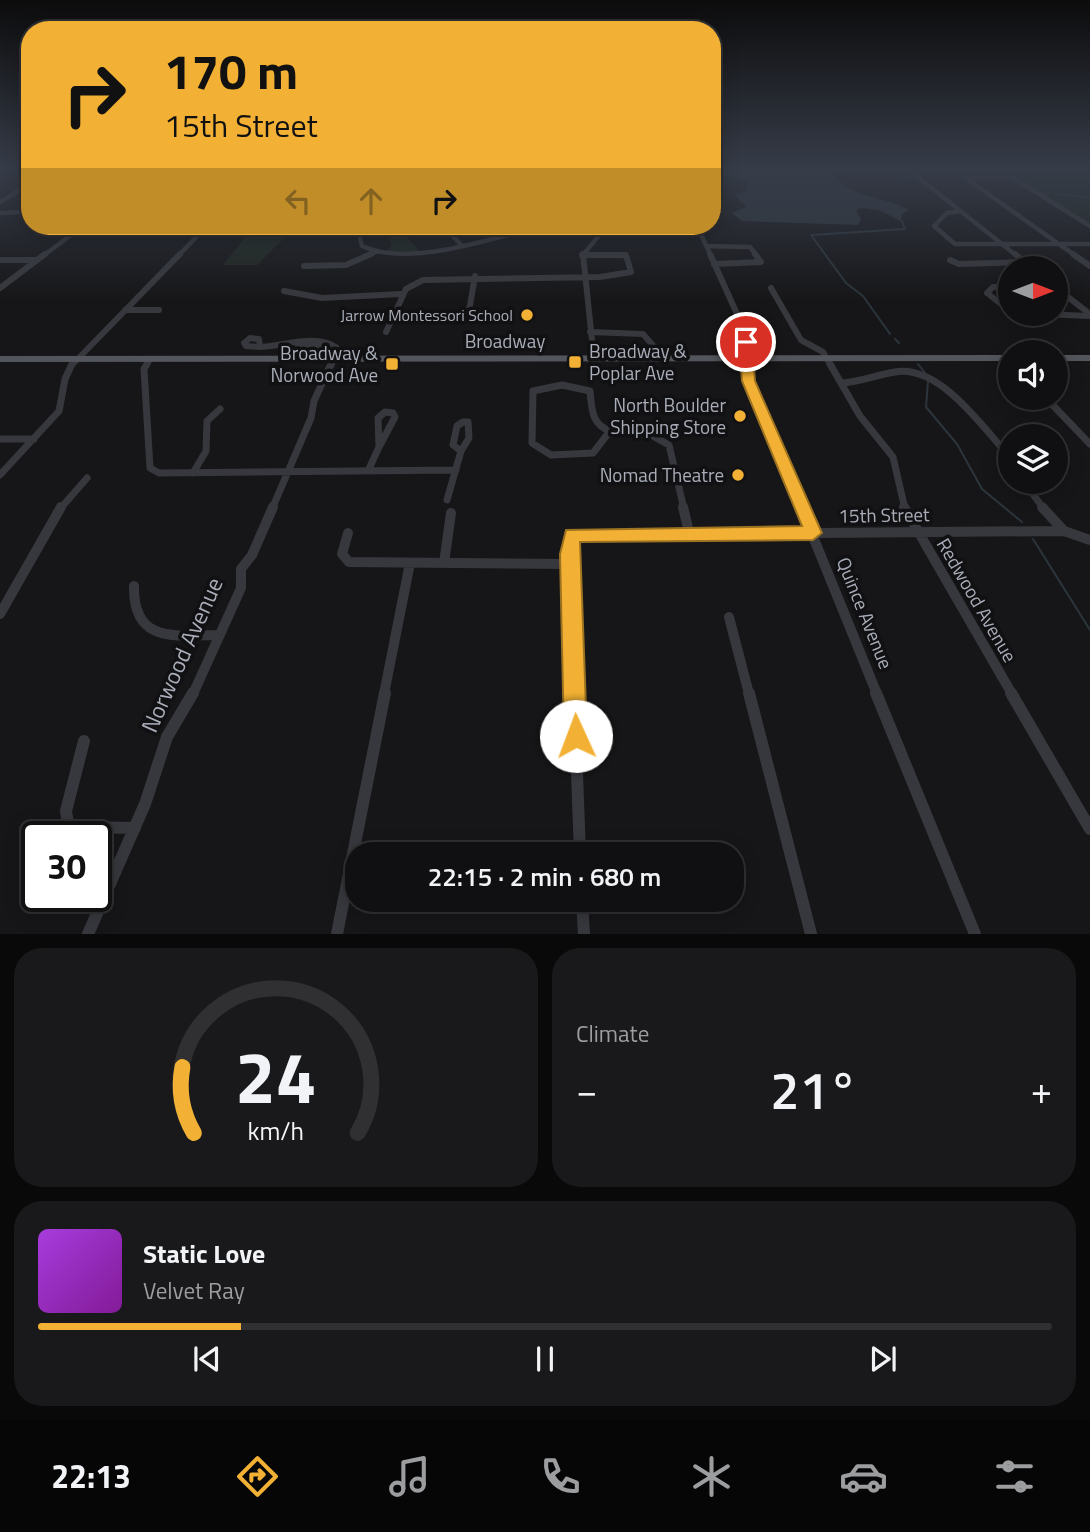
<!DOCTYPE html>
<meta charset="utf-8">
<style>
:root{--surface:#101012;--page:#19191b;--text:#f1f3f6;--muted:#9c9d9f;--line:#303032;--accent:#f2b134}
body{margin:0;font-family:"Titillium Web",sans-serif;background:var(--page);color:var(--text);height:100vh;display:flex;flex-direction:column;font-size:26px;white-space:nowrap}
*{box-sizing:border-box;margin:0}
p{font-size:23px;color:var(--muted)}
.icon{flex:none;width:38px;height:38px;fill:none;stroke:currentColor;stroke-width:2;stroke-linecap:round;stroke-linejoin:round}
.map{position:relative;height:934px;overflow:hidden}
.details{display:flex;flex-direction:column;gap:14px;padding:14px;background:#09090a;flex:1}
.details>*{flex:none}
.banner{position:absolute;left:21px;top:21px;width:700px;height:214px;border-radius:28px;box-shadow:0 4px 18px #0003,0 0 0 2px var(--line);background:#f2b134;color:#111;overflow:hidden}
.needle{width:46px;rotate:90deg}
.fabs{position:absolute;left:998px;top:256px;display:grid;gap:14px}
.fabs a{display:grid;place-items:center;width:70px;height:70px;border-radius:50%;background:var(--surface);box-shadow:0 4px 18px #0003,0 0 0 2px var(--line);font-size:35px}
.speed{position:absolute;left:21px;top:821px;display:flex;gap:14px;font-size:35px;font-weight:700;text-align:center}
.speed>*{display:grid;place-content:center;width:91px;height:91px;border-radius:50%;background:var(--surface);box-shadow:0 4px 18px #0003,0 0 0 2px var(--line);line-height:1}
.speed .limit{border:4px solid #111;border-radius:10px;background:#fff;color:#111}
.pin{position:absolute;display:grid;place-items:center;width:60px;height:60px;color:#fff;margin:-30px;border:4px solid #fff;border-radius:50%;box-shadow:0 2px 7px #0007}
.me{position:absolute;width:77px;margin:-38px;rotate:358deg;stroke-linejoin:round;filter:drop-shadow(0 0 5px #0008)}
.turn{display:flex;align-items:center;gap:24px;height:147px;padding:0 28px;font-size:32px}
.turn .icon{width:91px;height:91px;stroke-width:2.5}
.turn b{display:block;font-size:49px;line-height:60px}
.lanes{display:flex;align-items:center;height:66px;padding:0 28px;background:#0003;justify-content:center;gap:35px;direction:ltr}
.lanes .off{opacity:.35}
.big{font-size:52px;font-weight:600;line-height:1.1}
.details .card{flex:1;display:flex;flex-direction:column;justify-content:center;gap:10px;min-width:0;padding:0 24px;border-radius:28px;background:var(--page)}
.details .dial{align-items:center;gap:0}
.dial svg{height:182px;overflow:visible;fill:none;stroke:var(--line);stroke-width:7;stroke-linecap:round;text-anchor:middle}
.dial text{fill:var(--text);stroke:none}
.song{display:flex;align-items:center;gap:21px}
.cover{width:84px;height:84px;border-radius:10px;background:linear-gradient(135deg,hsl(280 70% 55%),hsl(290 70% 35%))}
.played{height:7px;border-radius:4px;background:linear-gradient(90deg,var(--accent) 20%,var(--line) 20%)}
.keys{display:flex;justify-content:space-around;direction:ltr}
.heat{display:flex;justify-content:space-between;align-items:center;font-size:38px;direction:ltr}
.details .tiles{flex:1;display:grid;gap:14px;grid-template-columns:1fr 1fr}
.card:last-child{grid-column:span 2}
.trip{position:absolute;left:345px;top:842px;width:399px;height:70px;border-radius:28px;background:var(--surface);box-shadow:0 4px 18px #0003,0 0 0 2px var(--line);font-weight:600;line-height:70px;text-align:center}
.tab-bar{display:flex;height:112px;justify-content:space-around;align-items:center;background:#060607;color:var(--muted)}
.tab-bar .icon{width:49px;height:49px}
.tab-bar .current{color:var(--accent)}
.tab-bar b{font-size:32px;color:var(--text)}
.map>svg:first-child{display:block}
.green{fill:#1e261f}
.water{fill:#2c353c}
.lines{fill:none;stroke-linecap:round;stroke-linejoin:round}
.stream{stroke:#2c353c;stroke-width:2}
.minor-far4{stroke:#37383d;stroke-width:4.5}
.minor-far3{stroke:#37383d;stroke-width:6}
.minor-far2{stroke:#37383d;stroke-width:7}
.minor-far1{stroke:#37383d;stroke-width:10}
.minor{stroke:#37383d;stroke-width:12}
.primary{fill:#53555c;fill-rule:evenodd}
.route{fill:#f2b134;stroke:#9d7322;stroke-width:2}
.poi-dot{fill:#f2b134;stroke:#111113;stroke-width:2.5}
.labels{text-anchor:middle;stroke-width:7;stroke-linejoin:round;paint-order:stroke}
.far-poi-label{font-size:16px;fill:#a8adb8;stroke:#111113;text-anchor:end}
.street-label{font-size:19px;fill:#a8adb8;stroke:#111113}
.poi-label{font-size:19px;fill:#a8adb8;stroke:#111113;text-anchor:end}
.near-street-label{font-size:23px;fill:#a8adb8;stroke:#111113}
</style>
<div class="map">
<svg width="1090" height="934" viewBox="0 0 1090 934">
<rect width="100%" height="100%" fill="#161618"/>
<path class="green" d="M995,170H1090V223L1015,177Z
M254,226H319L286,236L257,265H223Z
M383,226H398L419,251L385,252L392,246Z"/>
<path class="water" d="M722,170H832C846,199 884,195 909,210L902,214L901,221L879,210L860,208L856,211L861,219L858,225L742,221L732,213L746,207L735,195L745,192L748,181L729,176V172Z"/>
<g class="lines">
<path class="stream" d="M870,170L888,175
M891,174L912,179
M1043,193L1048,194
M1055,194L1090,197
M890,334L863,296L846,283L811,235L905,229L902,221
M895,339L899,343
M918,364L925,373
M928,381L926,407L957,444L982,489L1022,522
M1033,539L1090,630"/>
<path class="minor-far4" d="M909,170L1017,256
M0,202L30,184
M959,211L947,213L934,226L955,244H1090
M0,213L22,212
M357,226L362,246C410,268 492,238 542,226
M444,226L461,245
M698,228L711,256
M706,246L750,247L757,256
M582,255L626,256
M43,256L83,226
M178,256L207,226
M367,256L376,252
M582,256L607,226
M1076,256L964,177H1012L1090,226"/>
<path class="minor-far3" d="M583,254L594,359
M710,254L742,325L747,366
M1015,254L1032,268
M1073,254L1090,266
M0,260H37
M950,260L959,264L1025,262
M714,264L761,262L755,254
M304,266L346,265L371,254
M1010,287H993L987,293L1010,311
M1055,287L1090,314
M0,288L45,254
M771,288L801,340L823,352L831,366
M284,291L322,298L401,294
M462.5 315a5.5 5.5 0 1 1 11 0a5.5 5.5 0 1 1-11 0Z
M125,310H159
M469,311L475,276
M1016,313L1090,316
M386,332L406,289L423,280L600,277L631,272L626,255H582
M590,332L643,334L665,359
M250,338L259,339L260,347L246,346L244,343Z
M298,346L337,348
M260,347C283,346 317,333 337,348
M71,366L180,254
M146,366L150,359
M331,366L337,348"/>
<path class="minor-far2" d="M147,364L144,369L150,468L159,473L456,470
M747,364L749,381L801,509
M830,364L860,416L893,457L905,509
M841,383C860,382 876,375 895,372C940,364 983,428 1010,457
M562,385L590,391C592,409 591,424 610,431L593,453L551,455L532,443L533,391Z
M1045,397L1090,444
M385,412L393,413L395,417L379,447L378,418Z
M463,422H468L469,438L461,451L453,445L457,426Z
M610,431L651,435L669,445L684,509
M0,439H34
M368,471L379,447
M193,473L206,451L207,421L220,409
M0,475L59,411L65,379L72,364
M1023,481L1044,509
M447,500L461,451
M60,509L87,478
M272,509L311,418L314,401L331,364"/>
<path class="minor-far1" d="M683,507L689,532
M801,507L877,694
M904,507L1012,694
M1042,507L1064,531
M348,533L342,554L349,562L570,564
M444,563L451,513
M134,586C133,643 174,636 218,635
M0,614L61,507
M729,617L749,694
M193,694L241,588V569L252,555L273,507
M384,694L410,563
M574,694L569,553L572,535L1064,531L1090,540"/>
<path class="minor" d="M574,693L580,854
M749,693L811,934
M876,693L975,934
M1011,693L1090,829
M84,741L66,811L68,824L75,827L135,828
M582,900L584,934
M88,934L145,804L167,737L193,693
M337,934L385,693"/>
<path class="primary" d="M1010,355V361L0,362V356Z
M1055,355H1090V361H1055Z"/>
</g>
<linearGradient id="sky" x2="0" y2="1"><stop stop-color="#0c0c0d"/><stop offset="0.56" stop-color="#363c48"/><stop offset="1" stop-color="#363c48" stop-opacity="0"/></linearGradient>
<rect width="1090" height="301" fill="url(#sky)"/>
<path class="route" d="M746,339L752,342L755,381L822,533L813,540L580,542L587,736L584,745L576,748L568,745L564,736L560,554L566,530L802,526L742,381L739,342Z"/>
<g class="poi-dot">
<circle cx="527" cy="315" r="7"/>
<rect x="568" y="355" width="14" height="14" rx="3.5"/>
<rect x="385" y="357" width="14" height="14" rx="3.5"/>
<circle cx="740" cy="416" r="7"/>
<circle cx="738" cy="475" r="7"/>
</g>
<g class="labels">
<g class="far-poi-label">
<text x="513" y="321">Jarrow Montessori School</text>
</g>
<g class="street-label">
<text x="505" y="348">Broadway</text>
<text transform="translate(884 515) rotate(-1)" y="7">15th Street</text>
<text transform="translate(977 600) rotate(60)" y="7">Redwood Avenue</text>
<text transform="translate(865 613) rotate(68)" y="7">Quince Avenue</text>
</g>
<g class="poi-label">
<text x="589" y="358" text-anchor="start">Broadway &amp;<tspan x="589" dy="22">Poplar Ave</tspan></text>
<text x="378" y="360">Broadway &amp;<tspan x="378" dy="22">Norwood Ave</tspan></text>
<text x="726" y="412">North Boulder<tspan x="726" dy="22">Shipping Store</tspan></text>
<text x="724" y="482">Nomad Theatre</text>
</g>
<g class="near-street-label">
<text transform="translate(182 655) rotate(-66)" y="8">Norwood Avenue</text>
</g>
</g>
</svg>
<div class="fabs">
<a><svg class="needle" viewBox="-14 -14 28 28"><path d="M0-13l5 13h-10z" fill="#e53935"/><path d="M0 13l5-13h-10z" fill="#9c9d9f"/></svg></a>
<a><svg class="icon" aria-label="sound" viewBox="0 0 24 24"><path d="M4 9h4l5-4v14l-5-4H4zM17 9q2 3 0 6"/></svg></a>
<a><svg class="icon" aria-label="layers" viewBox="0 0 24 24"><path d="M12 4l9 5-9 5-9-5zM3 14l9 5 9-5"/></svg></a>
</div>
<div class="speed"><div class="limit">30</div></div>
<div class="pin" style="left:746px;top:342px;background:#d93025"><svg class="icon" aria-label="arrive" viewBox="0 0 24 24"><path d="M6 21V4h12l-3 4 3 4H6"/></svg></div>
<svg class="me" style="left:576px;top:736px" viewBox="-20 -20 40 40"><circle r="19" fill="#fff"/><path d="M0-13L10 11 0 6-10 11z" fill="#f2b134"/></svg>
<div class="trip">22:15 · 2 min · 680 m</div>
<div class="banner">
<div class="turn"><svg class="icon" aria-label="right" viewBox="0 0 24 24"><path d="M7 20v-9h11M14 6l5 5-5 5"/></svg><div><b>170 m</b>15th Street</div></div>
<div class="lanes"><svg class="icon off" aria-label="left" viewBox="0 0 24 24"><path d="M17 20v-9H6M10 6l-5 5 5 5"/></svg><svg class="icon off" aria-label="ahead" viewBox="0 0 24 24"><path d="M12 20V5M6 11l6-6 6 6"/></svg><svg class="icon" aria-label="right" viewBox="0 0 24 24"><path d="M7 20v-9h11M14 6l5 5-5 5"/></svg></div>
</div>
</div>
<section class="details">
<div class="tiles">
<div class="card dial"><svg viewBox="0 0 100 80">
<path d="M14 69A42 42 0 1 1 86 69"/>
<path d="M14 69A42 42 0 0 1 9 40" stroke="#f2b134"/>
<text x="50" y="56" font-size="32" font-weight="700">24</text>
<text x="50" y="72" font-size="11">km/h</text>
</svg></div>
<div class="card"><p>Climate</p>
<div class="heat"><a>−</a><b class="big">21°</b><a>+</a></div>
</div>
<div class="card">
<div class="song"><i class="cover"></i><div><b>Static Love</b><p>Velvet Ray</p></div></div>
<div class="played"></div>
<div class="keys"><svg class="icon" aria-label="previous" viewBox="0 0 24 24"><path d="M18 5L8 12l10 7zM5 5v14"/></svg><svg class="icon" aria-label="pause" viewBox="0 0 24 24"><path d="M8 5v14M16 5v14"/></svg><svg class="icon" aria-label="next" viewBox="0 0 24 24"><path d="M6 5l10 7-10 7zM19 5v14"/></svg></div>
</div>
</div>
</section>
<nav class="tab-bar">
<b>22:13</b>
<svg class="icon current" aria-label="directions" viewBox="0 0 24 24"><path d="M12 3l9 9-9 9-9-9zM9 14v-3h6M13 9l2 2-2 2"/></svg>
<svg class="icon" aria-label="music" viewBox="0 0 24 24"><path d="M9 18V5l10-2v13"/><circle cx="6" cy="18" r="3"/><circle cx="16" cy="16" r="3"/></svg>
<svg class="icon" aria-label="phone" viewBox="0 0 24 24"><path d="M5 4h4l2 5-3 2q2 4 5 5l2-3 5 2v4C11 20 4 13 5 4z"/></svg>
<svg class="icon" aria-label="climate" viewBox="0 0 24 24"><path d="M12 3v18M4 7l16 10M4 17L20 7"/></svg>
<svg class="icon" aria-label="car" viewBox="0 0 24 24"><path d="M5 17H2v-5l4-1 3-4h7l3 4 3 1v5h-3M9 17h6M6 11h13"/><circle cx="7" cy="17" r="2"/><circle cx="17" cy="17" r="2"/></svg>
<svg class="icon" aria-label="filters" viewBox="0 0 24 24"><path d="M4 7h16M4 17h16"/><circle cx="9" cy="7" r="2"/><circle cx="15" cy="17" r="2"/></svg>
</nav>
